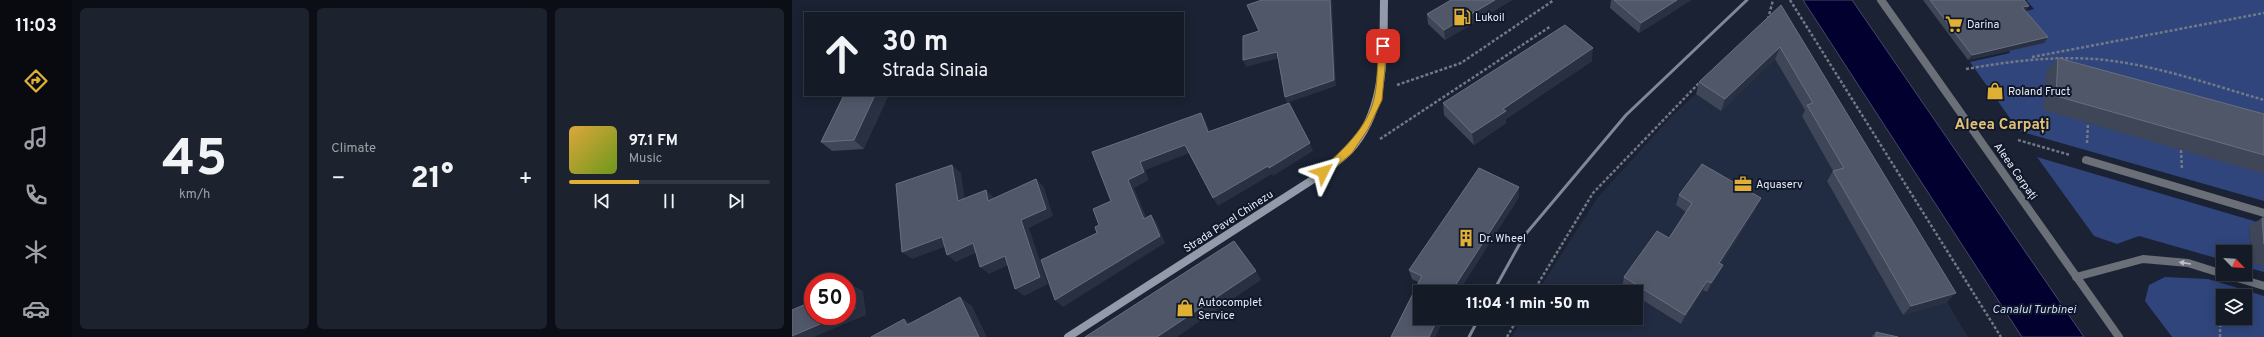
<!DOCTYPE html>
<meta charset="utf-8">
<style>
:root{--surface:#141a26;--page:#1d232e;--text:#f1f3f6;--muted:#9da1a7;--line:#333843;--accent:#e0b034}
body{margin:0;font-family:Overpass,sans-serif;background:var(--page);color:var(--text);height:100vh;display:flex;flex-direction:column;font-size:15px;white-space:nowrap}
*{box-sizing:border-box;margin:0}
p{font-size:13px;color:var(--muted)}
.icon{flex:none;width:22px;height:22px;fill:none;stroke:currentColor;stroke-width:2;stroke-linecap:round;stroke-linejoin:round}
.map{position:relative;flex:1;overflow:hidden}
.side{display:flex;flex-direction:column;gap:8px;padding:8px;background:#0b0e15;width:720px}
.side>*{flex:none}
.top-card{position:absolute;left:12px;top:12px;width:380px;height:84px;border-radius:0px;box-shadow:0 2px 10px #0003,0 0 0 1px var(--line);background:#141a26;color:var(--text);overflow:hidden}
.needle{width:26px;rotate:115deg}
.controls{position:absolute;left:1424px;top:245px;display:grid;gap:8px}
.controls a{display:grid;place-items:center;width:36px;height:36px;border-radius:0px;background:var(--surface);box-shadow:0 2px 10px #0003,0 0 0 1px var(--line);font-size:20px}
.speed{position:absolute;left:12px;top:273px;display:flex;gap:8px;font-size:20px;font-weight:700;text-align:center}
.speed>*{display:grid;place-content:center;width:52px;height:52px;border-radius:50%;background:var(--surface);box-shadow:0 2px 10px #0003,0 0 0 1px var(--line);line-height:1}
.speed .limit{border:6px solid #d22;background:#fff;color:#111}
.pin{position:absolute;display:grid;place-items:center;width:34px;height:34px;color:#fff;margin:-17px;border-radius:8px;box-shadow:0 2px 6px #0006}
.me{position:absolute;width:44px;margin:-22px;rotate:50deg;stroke-linejoin:round;filter:drop-shadow(0 0 3px #0008)}
.turn{display:flex;align-items:center;gap:14px;height:84px;padding:0 12px;font-size:18px}
.turn .icon{width:52px;height:52px;stroke-width:2.5}
.turn b{display:block;font-size:28px;line-height:34px}
.big{font-size:30px;font-weight:800;line-height:1.1}
.side .card{flex:1;display:flex;flex-direction:column;justify-content:center;gap:6px;min-width:0;padding:0 14px;border-radius:6px;background:var(--page)}
.side .dial{align-items:center;gap:0}
.dial b{font-size:52px;line-height:1}
.song{display:flex;align-items:center;gap:12px}
.cover{width:48px;height:48px;border-radius:6px;background:linear-gradient(135deg,hsl(40 70% 55%),hsl(80 70% 35%))}
.played{height:4px;border-radius:2px;background:linear-gradient(90deg,var(--accent) 35%,var(--line) 35%)}
.keys{display:flex;justify-content:space-around;direction:ltr}
.heat{display:flex;justify-content:space-between;align-items:center;font-size:22px;direction:ltr}
.side .tiles{flex:1;display:grid;gap:8px;grid-template-columns:repeat(3,1fr)}
.trip{position:absolute;left:621px;top:285px;width:230px;height:40px;border-radius:0px;background:var(--surface);box-shadow:0 2px 10px #0003,0 0 0 1px var(--line);font-weight:800;line-height:40px;text-align:center}
main{display:flex;flex:1;min-height:0}
.tab-bar{display:flex;flex-direction:column;width:72px;justify-content:space-around;align-items:center;background:#080a0f;color:var(--muted)}
.tab-bar .icon{width:28px;height:28px}
.tab-bar .active{color:var(--accent)}
.tab-bar b{font-size:18px;color:var(--text)}
.map>svg:first-child{display:block}
.built{fill:#212b42}
.green{fill:#2f457b;fill-rule:evenodd}
.water{fill:#01002f;stroke:#46476b}
.lines{fill:none;stroke-linecap:round;stroke-linejoin:round}
.path{stroke:#717987;stroke-width:2.5;stroke-dasharray:3 2;stroke-linecap:butt}
.minor{stroke:#6a6f78;stroke-width:8}
.tertiary{stroke:#6a6f78;stroke-width:8}
.secondary{stroke:#939aa9;stroke-width:8}
.rail{stroke:#808796;stroke-width:3}
.wall{fill:#3e4658}
.shaded-wall{fill:#283042}
.building{fill:#505769;stroke:#676f80}
.oneway{fill:#bbc0cb}
.route{fill:#e0b034;stroke:#927222}
.labels{text-anchor:middle;stroke-width:4;stroke-linejoin:round;paint-order:stroke}
.poi-label{font-size:11px;fill:#e6ecf8;stroke:#111829;text-anchor:start}
.street-label{font-size:11px;fill:#e6ecf8;stroke:#111829}
.water-label{font-size:12px;font-style:italic;fill:#c9d8fa;stroke:#111829}
.district-label{font-size:15px;font-weight:bold;fill:#e2c177;stroke:#111829}
</style>
<main>
<nav class="tab-bar">
<b>11:03</b>
<svg class="icon active" aria-label="directions" viewBox="0 0 24 24"><path d="M12 3l9 9-9 9-9-9zM9 14v-3h6M13 9l2 2-2 2"/></svg>
<svg class="icon" aria-label="music" viewBox="0 0 24 24"><path d="M9 18V5l10-2v13"/><circle cx="6" cy="18" r="3"/><circle cx="16" cy="16" r="3"/></svg>
<svg class="icon" aria-label="phone" viewBox="0 0 24 24"><path d="M5 4h4l2 5-3 2q2 4 5 5l2-3 5 2v4C11 20 4 13 5 4z"/></svg>
<svg class="icon" aria-label="climate" viewBox="0 0 24 24"><path d="M12 3v18M4 7l16 10M4 17L20 7"/></svg>
<svg class="icon" aria-label="car" viewBox="0 0 24 24"><path d="M5 17H2v-5l4-1 3-4h7l3 4 3 1v5h-3M9 17h6M6 11h13"/><circle cx="7" cy="17" r="2"/><circle cx="17" cy="17" r="2"/></svg>
</nav>
<section class="side">
<div class="tiles">
<div class="card dial"><b>45</b><p>km/h</p></div>
<div class="card"><p>Climate</p>
<div class="heat"><a>−</a><b class="big">21°</b><a>+</a></div>
</div>
<div class="card">
<div class="song"><i class="cover"></i><div><b>97.1 FM</b><p>Music</p></div></div>
<div class="played"></div>
<div class="keys"><svg class="icon" aria-label="previous" viewBox="0 0 24 24"><path d="M18 5L8 12l10 7zM5 5v14"/></svg><svg class="icon" aria-label="pause" viewBox="0 0 24 24"><path d="M8 5v14M16 5v14"/></svg><svg class="icon" aria-label="next" viewBox="0 0 24 24"><path d="M6 5l10 7-10 7zM19 5v14"/></svg></div>
</div>
</div>
</section>
<div class="map">
<svg width="1472" height="337" viewBox="0 0 1472 337">
<rect width="100%" height="100%" fill="#1a2233"/>
<path class="built" d="M985,17L1176,337H720L730,318H844V292H745L806,197L878,118Z"/>
<path class="green" d="M1234,0H1472V201L1227,131L1178,62L1218,53L1217,51L1226,13L1242,9Z
M1245,157L1472,224L1457,226L1460,262L1472,266V272L1453,267V252H1431V260L1347,236L1325,244L1302,236Z
M1373,277L1416,279L1472,296V337H1380L1353,301L1357,285ZM1431,296H1453V318H1431Z"/>
<path class="water" d="M1011,0H1060L1292,337H1230Z"/>
<g class="lines">
<path class="path" d="M998,0L1209,337
M976,19L981,0
M1240,57L1472,13
M1174,69C1220,61 1266,55 1313,60C1367,66 1420,85 1472,100
M605,85L669,63L762,0
M588,139L759,26
M1226,140L1278,155
M1295,143L1296,123
M1389,150L1390,170
M741,292L801,193L908,82
M715,337L726,318
M1428,337L1429,292"/>
<path class="minor" d="M1294,160L1472,213
M1432,274L1472,286
M1284,277L1351,259L1396,263L1431,274"/>
<path class="tertiary" d="M1089,0L1327,337"/>
<path class="secondary" d="M276,337L531,173C539,166 549,159 557,151C595,110 591,52 592,0"/>
<path class="rail" d="M701,292L732,236L834,115L955,0
M677,337L687,318"/>
</g>
<path class="wall" d="M659,0H720L653,40L636,24L635,14Z
M819,0H899L847,33L818,8Z
M1131,0H1232L1237,6L1233,11L1256,37L1252,43L1176,60Z
M989,5L1155,302L1111,315L1035,181L1041,171L1010,116L1013,110L983,59L929,111L904,94L907,82Z
M1266,58L1472,114V174L1251,110L1254,72Z
M800,61L714,119V123L682,145L652,115L651,103Z
M52,95L72,149L40,151L29,142Z
M887,195L964,209L929,264L931,265L926,274L915,292L911,290L889,324L844,296V292H838L830,287L832,277L877,238L894,212L884,205Z
M727,197L666,292H628L652,318L643,337H599L626,282L620,279L617,270Z
M1470,218H1472V266L1460,263L1457,226Z
M1084,332L1106,337H1079Z"/>
<path class="shaded-wall" d="M538,0H540L544,86L495,103L493,97Z
M703,0H720L653,40L652,30Z
M885,0H899L847,33L849,23Z
M1237,6L1233,12L1230,7Z
M1256,37L1252,43L1176,60L1180,55Z
M988,47L983,59L929,111L933,99Z
M801,48L800,61L714,119V123L682,145L680,133L711,109Z
M485,52L488,58L454,67L451,60Z
M83,95H97L72,149L62,140Z
M409,113L414,122L421,140L416,132Z
M518,143L521,151L481,176L477,168Z
M393,145L398,153L353,170L357,180L342,188L358,226L352,219L336,180L348,162Z
M160,165L169,173L174,209L166,201Z
M476,166L480,174L426,206L421,198Z
M244,179L252,187L261,216L237,228L256,284L232,296L223,289L229,220Z
M727,187V197L666,292H659Z
M194,190L202,198L196,201Z
M969,198L964,209L923,273L927,263Z
M359,215L365,223L373,243L271,307L263,300Z
M150,237L160,244L120,259L110,252Z
M181,243L190,250L164,262L155,255Z
M213,256L221,263L197,274L188,267Z
M931,265L926,274L915,292L919,283Z
M464,271L469,280L385,337H365Z
M915,281L911,290L889,324L893,315Z
M60,285L71,291L74,315L22,337H0V336L47,316H55V313Z
M1164,293L1155,302L1111,315L1119,306Z
M168,297L180,306L195,337H187Z
M646,318H652L643,337H637Z
M112,319L126,327L115,325Z"/>
<path class="building" d="M470,0H538L542,80L493,97L485,52L451,60V36L467,31L455,5Z
M659,0H703L652,30L635,14Z
M822,0H885L849,23Z
M1138,0H1232L1237,6L1230,7L1256,37L1180,55Z
M989,5L1164,293L1119,306L1041,171L1052,168L1015,105L1021,103L988,47L933,99L907,82Z
M773,25L801,48L711,109L714,111L680,133L651,103Z
M1266,58L1472,114V155L1264,96Z
M52,95H83L62,140L29,142Z
M497,103L518,143L477,168L476,166L421,198L393,145L348,162L352,172L336,180L352,219L359,215L368,236L263,300L249,260L305,233L303,227L307,225L301,209L319,201L300,152L409,113L416,132Z
M910,164L969,198L927,263L931,265L919,283L915,281L893,315L832,277L865,231L877,238L900,203L887,195Z
M160,165L166,201L194,190L196,201L244,179L254,209L229,220L248,277L223,289L213,256L188,267L181,243L155,255L150,237L110,252L104,184Z
M687,168L727,187L659,292H628V318H646L637,337H599L630,276L617,270Z
M1470,218H1472V244Z
M442,241L464,271L365,337H293Z
M60,285L63,309L55,313V287Z
M168,297L187,337H79L112,319L115,325Z
M21,301V316H47L0,336V310Z
M1084,332L1106,337H1084Z"/>
<defs><path id="oneway-solid" d="M-6-.8H1V-3.2L6.5 0L1 3.2V.8H-6Z"/></defs>
<use class="oneway" href="#oneway-solid" transform="translate(1393 263) rotate(-171)"/>
<path class="route" d="M591,43L595,46L590,100L576,129L560,153L534,175H528V170C549,152 576,127 582,99C586,82 585,63 587,46Z"/>
<defs>
<g id="fuel-bare" transform="scale(1.38)"><path d="M-5.5-6h7V0h2V4h1.3V-2.5L3-4.5l.8-.8L6-3V5H2.5V1h-1V6h-7ZM-4.2-4.7v3.2H.2V-4.7Z" fill="#e0b034" stroke="#111829" stroke-width="2.5" paint-order="stroke"/></g>
<g id="supermarket-bare" transform="scale(1.38)"><path d="M-6-5.5h2.5l.6 2H6L4.5 2H-2.5L-4.4-4H-6ZM-1.5 3.2a1.3 1.3 0 1 0 .1 0ZM3 3.2a1.3 1.3 0 1 0 .1 0Z" fill="#e0b034" stroke="#111829" stroke-width="2.5" paint-order="stroke"/></g>
<g id="shop-bare" transform="scale(1.38)"><path d="M-5-2.5h2.3a2.7 3.5 0 0 1 5.4 0H5L5.5 6h-11ZM-1.5-2.5h3a1.5 2.3 0 0 0-3 0Z" fill="#e0b034" stroke="#111829" stroke-width="2.5" paint-order="stroke"/></g>
<g id="office-bare" transform="scale(1.38)"><path d="M-6-3h4V-5.5h4V-3h4V5H-6ZM-1-4.5V-3h2v-1.5ZM-6 0V1H6V0Z" fill="#e0b034" stroke="#111829" stroke-width="2.5" paint-order="stroke"/></g>
<g id="building-bare" transform="scale(1.38)"><path d="M-4-6H4V6H1V3H-1V6H-4ZM-2.5-4.3h1.7v1.8h-1.7ZM.8-4.3h1.7v1.8H.8ZM-2.5-1h1.7V.8h-1.7ZM.8-1h1.7V.8H.8Z" fill="#e0b034" stroke="#111829" stroke-width="2.5" paint-order="stroke"/></g>
</defs>
<g fill-rule="evenodd">
<use href="#fuel-bare" x="670" y="17"/>
<use href="#supermarket-bare" x="1162" y="24"/>
<use href="#shop-bare" x="1203" y="91"/>
<use href="#office-bare" x="951" y="184"/>
<use href="#building-bare" x="674" y="238"/>
<use href="#shop-bare" x="393" y="308"/>
</g>
<g class="labels">
<g class="poi-label">
<text x="683" y="21">Lukoil</text>
<text x="1175" y="28">Darina</text>
<text x="1216" y="95">Roland Fruct</text>
<text x="964" y="188">Aquaserv</text>
<text x="687" y="242">Dr. Wheel</text>
<text x="406" y="306">Autocomplet<tspan x="406" dy="13">Service</tspan></text>
</g>
<g class="street-label">
<text transform="translate(1224 171) rotate(55)" y="4">Aleea Carpați</text>
<text transform="translate(436 221) rotate(-33)" y="4">Strada Pavel Chinezu</text>
</g>
<g class="water-label">
<text x="1242" y="313">Canalul Turbinei</text>
</g>
<g class="district-label">
<text x="1210" y="129">Aleea Carpați</text>
</g>
</g>
</svg>
<div class="controls">
<a><svg class="needle" viewBox="-14 -14 28 28"><path d="M0-13l5 13h-10z" fill="#e53935"/><path d="M0 13l5-13h-10z" fill="#9da1a7"/></svg></a>
<a><svg class="icon" aria-label="layers" viewBox="0 0 24 24"><path d="M12 4l9 5-9 5-9-5zM3 14l9 5 9-5"/></svg></a>
</div>
<div class="speed"><div class="limit">50</div></div>
<div class="pin" style="left:591px;top:46px;background:#d93025"><svg class="icon" aria-label="arrive" viewBox="0 0 24 24"><path d="M6 21V4h12l-3 4 3 4H6"/></svg></div>
<svg class="me" style="left:531px;top:172px" viewBox="-20 -20 40 40"><path d="M0-17L14 15 0 8-14 15z" fill="#e0b034" stroke="#fff" stroke-width="4"/></svg>
<div class="trip">11:04 · 1 min · 50 m</div>
<div class="top-card">
<div class="turn"><svg class="icon" aria-label="ahead" viewBox="0 0 24 24"><path d="M12 20V5M6 11l6-6 6 6"/></svg><div><b>30 m</b>Strada Sinaia</div></div>
</div>
</div>
</main>
